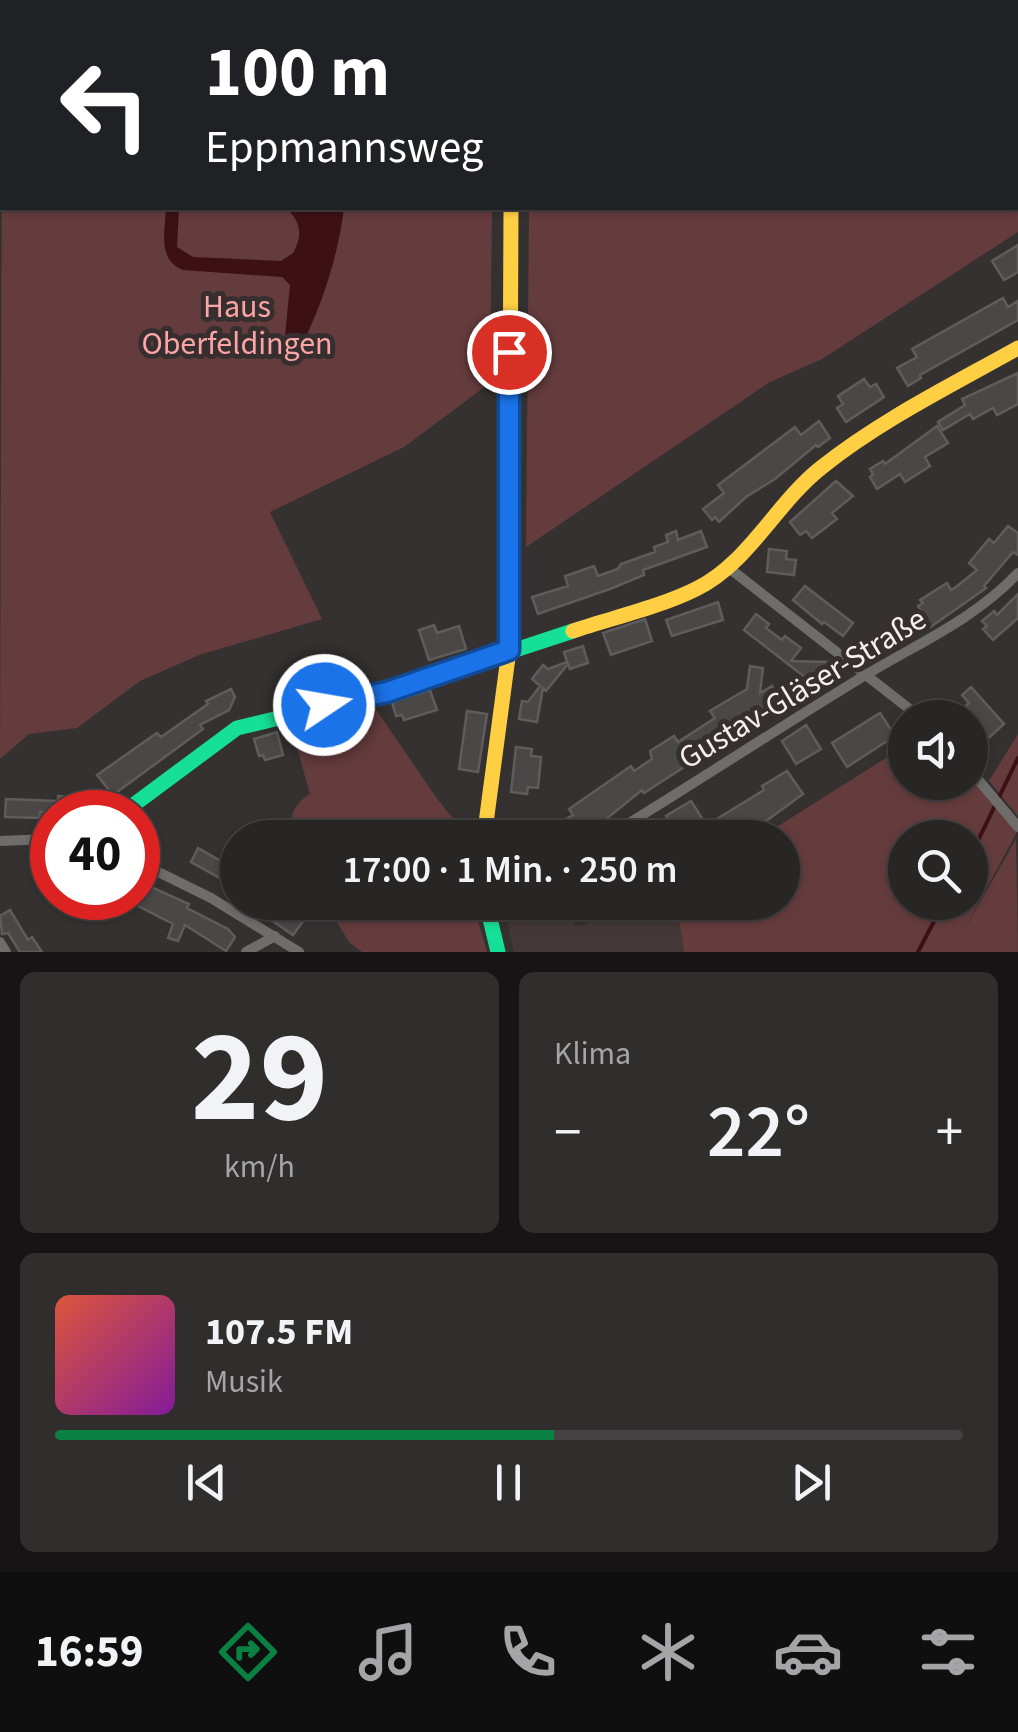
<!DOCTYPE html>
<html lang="de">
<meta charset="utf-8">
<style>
:root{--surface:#282525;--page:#302d2d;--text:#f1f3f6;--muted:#a5a5a7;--line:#444242;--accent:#0b8043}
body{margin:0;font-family:"Source Sans 3",sans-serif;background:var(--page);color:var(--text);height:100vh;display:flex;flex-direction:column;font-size:38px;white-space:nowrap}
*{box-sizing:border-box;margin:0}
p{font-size:32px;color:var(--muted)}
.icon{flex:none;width:55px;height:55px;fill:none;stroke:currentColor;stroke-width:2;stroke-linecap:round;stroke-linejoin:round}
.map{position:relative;height:952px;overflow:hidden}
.sheet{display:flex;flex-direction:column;gap:20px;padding:20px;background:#161414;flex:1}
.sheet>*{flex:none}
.guide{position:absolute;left:0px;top:0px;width:1020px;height:210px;box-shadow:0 2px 8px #0004,0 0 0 2px var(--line);background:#202124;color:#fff;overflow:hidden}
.controls{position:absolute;left:888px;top:700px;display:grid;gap:20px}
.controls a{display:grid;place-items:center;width:100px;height:100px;border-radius:50%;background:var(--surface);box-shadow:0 2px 8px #0004,0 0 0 2px var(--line);font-size:50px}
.speed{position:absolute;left:30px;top:790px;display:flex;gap:20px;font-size:50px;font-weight:700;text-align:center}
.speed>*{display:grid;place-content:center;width:130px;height:130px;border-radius:50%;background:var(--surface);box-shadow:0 2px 8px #0004,0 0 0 2px var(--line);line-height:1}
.speed .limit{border:15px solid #d22;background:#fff;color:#111}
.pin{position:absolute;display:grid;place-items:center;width:85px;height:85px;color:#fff;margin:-42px;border:5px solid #fff;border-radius:50%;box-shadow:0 2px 10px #0007}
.me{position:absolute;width:110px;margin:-55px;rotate:78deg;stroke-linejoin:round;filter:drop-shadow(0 0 8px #0008)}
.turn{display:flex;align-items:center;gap:35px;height:210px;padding:0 40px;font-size:45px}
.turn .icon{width:130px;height:130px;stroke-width:2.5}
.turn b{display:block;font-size:70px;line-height:85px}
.big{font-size:75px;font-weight:600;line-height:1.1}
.sheet .tile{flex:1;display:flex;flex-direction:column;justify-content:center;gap:15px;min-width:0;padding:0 35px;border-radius:15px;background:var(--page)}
.sheet .dial{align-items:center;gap:0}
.dial b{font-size:130px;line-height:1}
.song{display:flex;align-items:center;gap:30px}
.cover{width:120px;height:120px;border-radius:15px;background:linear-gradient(135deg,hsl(10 70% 55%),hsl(290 70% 35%))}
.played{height:10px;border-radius:5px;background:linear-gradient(90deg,var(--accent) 55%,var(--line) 55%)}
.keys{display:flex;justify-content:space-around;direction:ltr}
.heat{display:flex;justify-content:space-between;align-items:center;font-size:55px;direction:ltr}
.sheet .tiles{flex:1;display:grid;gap:20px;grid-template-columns:1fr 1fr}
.tile:last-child{grid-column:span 2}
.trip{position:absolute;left:220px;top:820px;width:580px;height:100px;border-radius:50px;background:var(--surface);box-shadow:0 2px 8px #0004,0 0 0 2px var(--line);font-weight:600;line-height:100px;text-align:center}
.tabs{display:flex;height:160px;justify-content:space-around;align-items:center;background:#100f0f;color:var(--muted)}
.tabs .icon{width:70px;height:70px}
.tabs .active{color:var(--accent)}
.tabs b{font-size:45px;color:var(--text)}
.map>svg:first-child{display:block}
.built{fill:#443737}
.green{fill:#653c3e;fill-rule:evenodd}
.water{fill:#3d1016}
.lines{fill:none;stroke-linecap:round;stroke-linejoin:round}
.stream{stroke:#3d1016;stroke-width:4}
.building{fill:#4a4747;stroke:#605c5c;stroke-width:2.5}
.street{stroke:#6f6c6c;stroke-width:10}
.fast{stroke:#16e098;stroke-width:15}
.slow{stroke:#ffcf43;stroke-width:15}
.rail-casing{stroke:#716f6f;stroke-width:8}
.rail{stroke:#372f2f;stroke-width:4;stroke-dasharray:11;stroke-linecap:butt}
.route-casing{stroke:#114b97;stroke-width:25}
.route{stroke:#1a73e8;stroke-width:18}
.labels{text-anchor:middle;stroke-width:10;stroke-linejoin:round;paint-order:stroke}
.park-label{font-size:32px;fill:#fca4a6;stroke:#372f2f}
.street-label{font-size:32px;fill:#f5f0f0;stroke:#372f2f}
</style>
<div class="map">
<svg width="1018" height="952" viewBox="0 0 1018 952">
<rect width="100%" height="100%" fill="#353131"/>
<path class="built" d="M586,903H676L684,952H514L505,912L540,909L541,906L572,914L575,926L590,923Z"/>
<path class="green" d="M524,0H1018V232L822,359L770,382L526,547L529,208H1018V2Z
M2,115V208H492L490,383L404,447L270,512L322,619L199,655L140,681L77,728L29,734L0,759Z
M373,705L438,800L468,837H290C290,817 292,805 310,794L290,723Z
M1018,734V816L989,781Z
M905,746V782H970V772L1018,830L962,934L1016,839L1018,952H684L676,903L782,902V838L761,837ZM905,838H970V902H905Z
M325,903H473L487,952H362L349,942Z"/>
<path class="water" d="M166,208H179L177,247L193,257L281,261L293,253C303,236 301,221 286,208H344C338,258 321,308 298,353L287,352L284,345L290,285L282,277L183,270C157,260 165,231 166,208Z"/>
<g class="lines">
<path class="stream" d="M970,857L1018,758
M918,952L944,902"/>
</g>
<path class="building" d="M1018,245V272L1004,280L992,261Z
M1003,298L1008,307L1018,301V320L920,375L921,378L908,386L897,368L917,357L912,349Z
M1018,373V404L997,415L993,408L973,419L970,414L943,430L938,422L965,405L962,399Z
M864,379L870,387L876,384L884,397L846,422L837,408L843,404L838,396Z
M819,421L830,438L818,447L816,445L775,479L746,497L719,522L715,517L712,520L703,509L724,493L718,485L795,427L801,435Z
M937,426L948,443L925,457L930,466L905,482L900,474L877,489L870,477L873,474L870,469L883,461L885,464Z
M836,481L853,496L832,513L837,519L812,538L806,531L800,535L790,522Z
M1008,526L1018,533V555L1013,552L984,586L986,588L922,633L911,616L921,611L918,606L923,603L920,600L947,583L951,590L956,587L977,570L969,563L989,539L994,543Z
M676,531L678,540L701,531L707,547L643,570L644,575L610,589L538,614L532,597L568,586L565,576L594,566L598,576L618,569L621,564L655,552L654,547L668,542L666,535Z
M769,549L787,551L786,559L796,560L794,575L767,572Z
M805,586L853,623L843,636L824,622L822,624L793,600Z
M1018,594V618L993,640L983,629L987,626L982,621L994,611L997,615Z
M718,602L723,620L672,636L666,620Z
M756,614L769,624L766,628L782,640L785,636L801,648L791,661L829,662L828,685L794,684L806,678L744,630Z
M645,619L652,641L611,655L603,633Z
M434,625L437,633L459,626L466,649L429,660L419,630Z
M583,646L588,663L570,669L568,664L546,691L543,688L537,722L519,719L522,701L528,702L540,686L532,679L543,665L548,669L567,662L564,652Z
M750,666L763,668L760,693L772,686L775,693L789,686L794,696L710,741L712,749L644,793L642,790L600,824L577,838L566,819L573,815L569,809L631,766L634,771L652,759L650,751L674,736L678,742L715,718L710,711L747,689Z
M971,687L1004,724L982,744L986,748L978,755L970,746V718H954L969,703L962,695Z
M231,689L235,697L229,710L200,725L203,729L113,795L97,775L157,733L161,737L208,704L206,701Z
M430,690L437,710L404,720L402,715L396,716L392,702Z
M467,711L487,714L478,772L459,769Z
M880,713L895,736L847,767L832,743Z
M806,725L821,749L796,764L782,741Z
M277,732L283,755L265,760L263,755L259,756L254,739Z
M516,747L532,749L531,756L541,757L538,788L528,787L527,794L511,792Z
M787,771L803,794L743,838H728L715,820L764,790L762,786Z
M58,796L76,797V812H40V818L5,817L6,799L58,801Z
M691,801L707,826L689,838H679L666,816Z
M198,848L233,868L225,881L191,862Z
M138,881L189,904L187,908L228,929L235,937L226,951L185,925L178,941L168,938L173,924L138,906Z
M303,902H317L293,935L274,922L283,909L288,911L291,906L297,911Z
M10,910L28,940L32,937L42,952H20L8,933L2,934L0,916Z"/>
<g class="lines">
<path class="street" d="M729,568L921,718
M970,770L1018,827
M605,838C690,786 774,731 859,679C914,645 973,621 1018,573
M0,841L52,839
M138,862L211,898L299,952
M0,942L6,952
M246,952L275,936"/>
<path class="fast" d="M505,0V2
M124,812L237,728L387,692L573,631
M486,902L498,952"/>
<path class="slow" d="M573,631C611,618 660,607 696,589C749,563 776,503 822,467C881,420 952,385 1018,348
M484,838L509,650L511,208"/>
<g class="rail-casing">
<path id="rail" d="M916,0L939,2"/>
</g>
<use href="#rail" class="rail"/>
</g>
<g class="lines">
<g class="route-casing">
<path id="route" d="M324,705L387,692L509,650V352"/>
</g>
<use href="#route" class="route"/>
</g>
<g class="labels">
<g class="park-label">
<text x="237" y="317">Haus<tspan x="237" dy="37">Oberfeldingen</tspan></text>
</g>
<g class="street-label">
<text transform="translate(802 688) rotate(-31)" y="11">Gustav-Gläser-Straße</text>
</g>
</g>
</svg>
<div class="controls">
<a><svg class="icon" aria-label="sound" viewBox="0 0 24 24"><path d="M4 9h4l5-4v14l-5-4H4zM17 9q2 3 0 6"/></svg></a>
<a><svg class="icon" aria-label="search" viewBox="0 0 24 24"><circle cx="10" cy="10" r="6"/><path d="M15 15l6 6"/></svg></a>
</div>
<div class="speed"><div class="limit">40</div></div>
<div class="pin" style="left:509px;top:352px;background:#d93025"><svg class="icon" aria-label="arrive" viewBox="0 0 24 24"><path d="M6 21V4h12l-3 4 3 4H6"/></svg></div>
<svg class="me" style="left:324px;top:705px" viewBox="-20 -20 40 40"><circle r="17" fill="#1a73e8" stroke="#fff" stroke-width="3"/><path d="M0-11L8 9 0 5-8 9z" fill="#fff"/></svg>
<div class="trip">17:00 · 1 Min. · 250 m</div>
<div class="guide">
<div class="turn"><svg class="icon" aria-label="left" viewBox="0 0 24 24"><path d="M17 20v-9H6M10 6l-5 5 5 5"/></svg><div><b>100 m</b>Eppmannsweg</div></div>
</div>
</div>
<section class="sheet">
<div class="tiles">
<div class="tile dial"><b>29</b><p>km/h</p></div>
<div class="tile"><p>Klima</p>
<div class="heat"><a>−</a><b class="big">22°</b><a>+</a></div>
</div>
<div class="tile">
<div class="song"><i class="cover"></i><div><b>107.5 FM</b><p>Musik</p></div></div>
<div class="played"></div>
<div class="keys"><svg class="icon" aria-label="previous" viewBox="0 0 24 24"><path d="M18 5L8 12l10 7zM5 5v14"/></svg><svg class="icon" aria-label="pause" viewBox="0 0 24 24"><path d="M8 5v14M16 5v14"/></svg><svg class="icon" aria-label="next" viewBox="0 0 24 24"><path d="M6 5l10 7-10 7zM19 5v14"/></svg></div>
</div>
</div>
</section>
<nav class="tabs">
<b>16:59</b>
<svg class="icon active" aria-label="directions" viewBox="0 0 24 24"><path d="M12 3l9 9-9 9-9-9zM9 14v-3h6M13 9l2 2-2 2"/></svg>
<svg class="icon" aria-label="music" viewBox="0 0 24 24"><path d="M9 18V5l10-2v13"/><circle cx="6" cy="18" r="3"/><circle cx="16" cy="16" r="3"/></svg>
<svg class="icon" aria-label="phone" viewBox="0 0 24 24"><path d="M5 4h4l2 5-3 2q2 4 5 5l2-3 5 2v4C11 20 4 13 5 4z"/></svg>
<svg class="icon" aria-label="climate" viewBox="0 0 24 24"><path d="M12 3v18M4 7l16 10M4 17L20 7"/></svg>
<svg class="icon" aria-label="car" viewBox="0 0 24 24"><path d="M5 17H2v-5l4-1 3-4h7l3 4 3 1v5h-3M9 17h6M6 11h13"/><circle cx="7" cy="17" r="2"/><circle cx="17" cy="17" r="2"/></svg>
<svg class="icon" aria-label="filters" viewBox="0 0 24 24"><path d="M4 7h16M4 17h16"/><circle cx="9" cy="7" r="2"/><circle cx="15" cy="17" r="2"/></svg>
</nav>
